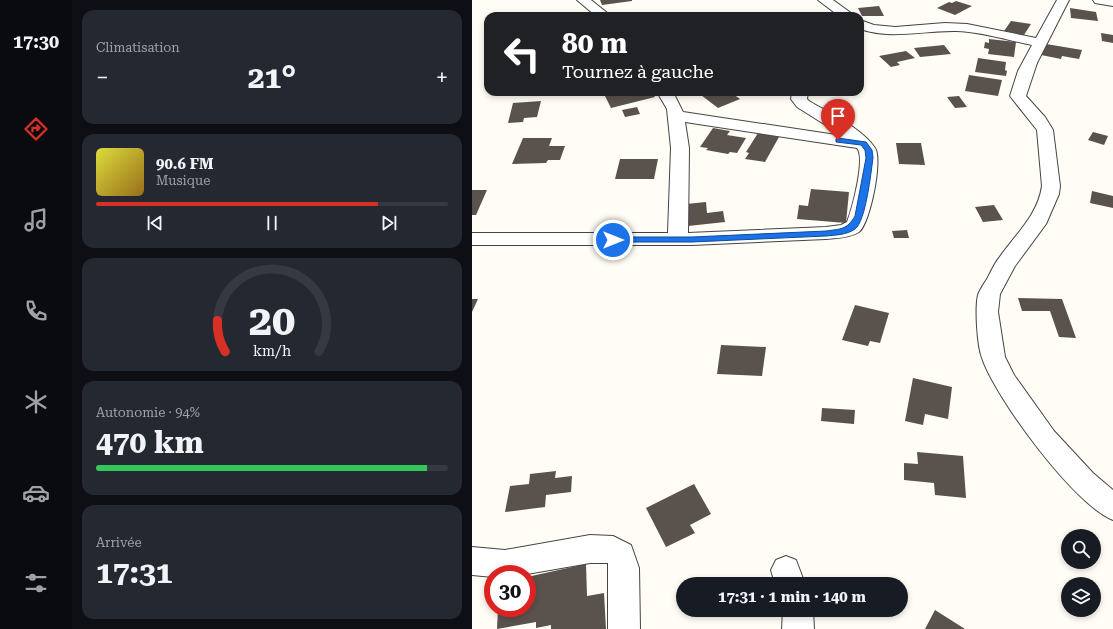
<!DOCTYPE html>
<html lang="fr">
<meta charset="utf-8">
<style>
:root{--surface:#171b24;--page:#242831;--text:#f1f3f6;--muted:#9ea1a6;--line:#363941;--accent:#d93025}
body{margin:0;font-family:"Roboto Serif",serif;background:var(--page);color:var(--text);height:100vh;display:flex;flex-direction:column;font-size:15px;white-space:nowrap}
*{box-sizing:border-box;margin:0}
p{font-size:13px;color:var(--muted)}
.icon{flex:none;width:22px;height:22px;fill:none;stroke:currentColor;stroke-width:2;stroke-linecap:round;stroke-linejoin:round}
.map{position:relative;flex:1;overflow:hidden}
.details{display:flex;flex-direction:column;gap:10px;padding:10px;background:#0d0f14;width:400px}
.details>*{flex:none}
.hud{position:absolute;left:12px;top:12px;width:380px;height:84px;border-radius:12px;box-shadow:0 2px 6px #0003;background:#202124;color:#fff;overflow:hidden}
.tools{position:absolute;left:589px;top:529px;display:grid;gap:8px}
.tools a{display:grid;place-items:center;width:40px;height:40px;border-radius:50%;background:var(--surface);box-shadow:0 2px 6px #0003;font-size:20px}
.speed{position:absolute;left:12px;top:565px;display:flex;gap:8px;font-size:20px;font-weight:700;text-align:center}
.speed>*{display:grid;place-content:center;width:52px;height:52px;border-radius:50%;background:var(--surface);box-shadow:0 2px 6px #0003;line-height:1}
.speed .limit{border:6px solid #d22;background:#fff;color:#111}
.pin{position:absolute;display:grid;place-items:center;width:34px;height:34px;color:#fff;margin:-41px -17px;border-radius:50% 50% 50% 0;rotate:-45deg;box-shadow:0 0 4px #0007}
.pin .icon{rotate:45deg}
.me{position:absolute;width:44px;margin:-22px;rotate:90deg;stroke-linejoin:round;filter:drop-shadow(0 0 3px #0008)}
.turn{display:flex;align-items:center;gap:14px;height:84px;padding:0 12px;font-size:18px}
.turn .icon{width:52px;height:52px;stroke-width:2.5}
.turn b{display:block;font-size:28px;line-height:34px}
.big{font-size:30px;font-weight:700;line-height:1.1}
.details .widget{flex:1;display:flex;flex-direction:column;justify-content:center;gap:6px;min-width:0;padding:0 14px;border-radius:12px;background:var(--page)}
.details .dial{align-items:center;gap:0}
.dial svg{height:104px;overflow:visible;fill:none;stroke:var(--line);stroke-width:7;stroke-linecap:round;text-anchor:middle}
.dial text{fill:var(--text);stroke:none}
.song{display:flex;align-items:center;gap:12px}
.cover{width:48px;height:48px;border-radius:6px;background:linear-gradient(135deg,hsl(60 70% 55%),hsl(40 70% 35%))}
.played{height:4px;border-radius:2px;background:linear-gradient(90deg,var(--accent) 80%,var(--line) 80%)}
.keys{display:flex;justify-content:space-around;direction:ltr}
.heat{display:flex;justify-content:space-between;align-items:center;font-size:22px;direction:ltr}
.charge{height:6px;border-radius:3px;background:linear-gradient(90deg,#34c759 94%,var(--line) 0)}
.trip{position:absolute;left:204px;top:577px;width:232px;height:40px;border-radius:20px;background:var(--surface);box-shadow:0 2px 6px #0003;font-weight:700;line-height:40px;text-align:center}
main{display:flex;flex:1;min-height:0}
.dock{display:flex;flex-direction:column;width:72px;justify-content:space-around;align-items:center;background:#090b0e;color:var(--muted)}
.dock .icon{width:28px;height:28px}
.dock .active{color:var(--accent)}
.dock b{font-size:18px;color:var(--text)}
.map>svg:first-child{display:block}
.building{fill:#5a524d}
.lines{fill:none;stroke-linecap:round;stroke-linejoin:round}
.minor-casing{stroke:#444;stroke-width:2}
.minor{fill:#fff;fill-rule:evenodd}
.route{fill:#1a73e8;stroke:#114b97}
</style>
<main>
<nav class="dock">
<b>17:30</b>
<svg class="icon active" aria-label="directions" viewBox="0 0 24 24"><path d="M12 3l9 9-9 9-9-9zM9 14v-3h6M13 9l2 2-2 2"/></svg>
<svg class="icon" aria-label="music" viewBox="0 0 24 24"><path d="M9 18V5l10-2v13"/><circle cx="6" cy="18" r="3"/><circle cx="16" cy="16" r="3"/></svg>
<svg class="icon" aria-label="phone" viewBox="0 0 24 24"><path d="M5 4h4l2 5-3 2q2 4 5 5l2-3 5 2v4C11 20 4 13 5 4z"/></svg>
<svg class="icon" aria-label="climate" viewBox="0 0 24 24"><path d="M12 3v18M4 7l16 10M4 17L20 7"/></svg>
<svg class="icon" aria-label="car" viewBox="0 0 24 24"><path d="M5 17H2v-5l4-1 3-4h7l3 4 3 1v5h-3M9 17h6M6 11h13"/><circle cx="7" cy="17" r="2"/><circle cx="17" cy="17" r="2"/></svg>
<svg class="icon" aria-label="filters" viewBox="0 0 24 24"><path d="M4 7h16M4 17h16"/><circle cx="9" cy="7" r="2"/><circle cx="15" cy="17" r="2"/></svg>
</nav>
<section class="details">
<div class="widget"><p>Climatisation</p>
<div class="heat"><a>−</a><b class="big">21°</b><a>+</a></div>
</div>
<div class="widget">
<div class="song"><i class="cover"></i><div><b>90.6 FM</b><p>Musique</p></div></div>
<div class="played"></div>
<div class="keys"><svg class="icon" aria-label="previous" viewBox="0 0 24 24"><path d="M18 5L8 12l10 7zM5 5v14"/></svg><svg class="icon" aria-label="pause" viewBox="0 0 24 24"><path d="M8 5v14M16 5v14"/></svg><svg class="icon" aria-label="next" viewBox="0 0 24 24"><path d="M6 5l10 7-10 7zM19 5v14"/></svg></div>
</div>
<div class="widget dial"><svg viewBox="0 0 100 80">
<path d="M14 69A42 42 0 1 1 86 69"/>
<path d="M14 69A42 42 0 0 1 8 45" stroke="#d93025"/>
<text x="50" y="56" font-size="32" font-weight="700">20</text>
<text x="50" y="72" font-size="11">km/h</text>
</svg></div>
<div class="widget"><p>Autonomie · 94%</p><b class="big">470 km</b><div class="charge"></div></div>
<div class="widget"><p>Arrivée</p><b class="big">17:31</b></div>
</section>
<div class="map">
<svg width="641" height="629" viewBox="0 0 641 629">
<rect width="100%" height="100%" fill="#fffdf5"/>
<path class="building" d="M128,0H160V1L130,5Z
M484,1L500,6L483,15L465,8L477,2L480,3Z
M407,6L412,16H390L386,8Z
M598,8L624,12L626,21L599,18Z
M539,21L559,24L552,35L532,31Z
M629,33L641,35V43L630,41Z
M517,39L544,42L542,57L516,54L517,49L512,48L513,42L517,43Z
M574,44L610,50L607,59L590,56L589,59L569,55Z
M472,45L479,54L448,57L442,48Z
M434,51L443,58L425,62L428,65L419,67L407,56Z
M506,58L534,62L533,70L535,71L534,76L503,72Z
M497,75L530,80L526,96L493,91Z
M142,92H180L183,97L139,108L132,94Z
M225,92H258L268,99L246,108Z
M487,96L495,107L483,108L475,97Z
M69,101L65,117L52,118L51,122L36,123L41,103Z
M165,107L168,114L153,117L150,110Z
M241,128L258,131L255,135L274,138L265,153L258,152L256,154L234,150L236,148L228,147Z
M621,132L636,136L632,145L616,140Z
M286,133L307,137L293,162L273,159L277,153L274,152Z
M51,138H80L77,146H93L88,160H76L74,163L40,164Z
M424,143H449L453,165L427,164Z
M148,159H186L182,179H143Z
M339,189L377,192L374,223L325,219L327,205L336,206Z
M0,190H15L4,215H0Z
M620,191L641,196V208L618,203Z
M234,202L235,213L251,211L253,222L216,226L214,204Z
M522,205L531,220L511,222L503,207Z
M435,230L437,238H422L420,231Z
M546,298L590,299L604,338L587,337L578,311H550Z
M0,299H6L0,312Z
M383,305L417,313L408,343L398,341L396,346L370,340Z
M249,345L294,347L290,376L245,374Z
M441,378L480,387L476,419L453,414L451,425L433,421Z
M350,408L383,410L382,424L349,421Z
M445,452L491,456L494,498L463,495L462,483L432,480V463L446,464Z
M84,471L83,478L100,476L99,492L74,495L73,507L33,512L38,486L57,484L58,474Z
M222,484L239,514L218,525L223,533L194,547L174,508Z
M114,564L115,596L132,593L134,629H79V625L64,628V622L25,629L26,608H55V577Z
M463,610L493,629H453Z"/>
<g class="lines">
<g class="minor-casing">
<path id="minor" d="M105,0H119L139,16H124Z
M346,0H361L383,16H367Z
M585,0H597L565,63L554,96L573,117L581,130L588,186L587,194L574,224L543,266L528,294L526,312L533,357L542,375L582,431L621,473L641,490V520C602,505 523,397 510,358C505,345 503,307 506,295C508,289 512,284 515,279C519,272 522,264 527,258C543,235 566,215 570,186L565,130L538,96L546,71L560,45C535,40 510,32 485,31C452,30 420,40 388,29V20L402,25L423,27L473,23L495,24L564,38Z
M621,0H641V6L623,3Z
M185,92H201L211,112L371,136L325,107L319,99L320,92H336L335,99L337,101C357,113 390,128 403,148C411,159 398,224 387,232C378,238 364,238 354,239L220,245H0V233H196L199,148L195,109ZM213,122L385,148C394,158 380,209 375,222L369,225L354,227L216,233L217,148Z
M118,535L141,536L159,545L167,568L168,629H136V563H118L55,574H21V577L0,575V547L33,550Z
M314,556L324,560L333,584H303L299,570L304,560Z
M311,610H341L342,629H310Z"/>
</g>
<use href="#minor" class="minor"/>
</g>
<path class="route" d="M366,138L394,142L400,150L401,158C399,172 394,221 383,229C375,235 363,235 354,236L220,242H141L137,240L141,237H220L354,231C368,229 375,230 383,216L394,158L393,150L389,145L364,142V139Z"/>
</svg>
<div class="tools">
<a><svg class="icon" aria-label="search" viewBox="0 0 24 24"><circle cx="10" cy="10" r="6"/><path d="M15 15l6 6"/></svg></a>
<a><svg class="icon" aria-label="layers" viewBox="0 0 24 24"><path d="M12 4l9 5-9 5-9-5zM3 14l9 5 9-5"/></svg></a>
</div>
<div class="speed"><div class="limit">30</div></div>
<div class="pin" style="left:366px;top:140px;background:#d93025"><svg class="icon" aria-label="arrive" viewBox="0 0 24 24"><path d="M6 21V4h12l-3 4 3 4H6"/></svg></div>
<svg class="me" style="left:141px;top:240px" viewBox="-20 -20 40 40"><circle r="17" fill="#1a73e8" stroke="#fff" stroke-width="3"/><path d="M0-11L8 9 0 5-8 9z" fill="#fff"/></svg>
<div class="trip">17:31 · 1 min · 140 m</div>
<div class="hud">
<div class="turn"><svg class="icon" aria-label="left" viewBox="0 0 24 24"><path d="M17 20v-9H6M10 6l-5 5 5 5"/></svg><div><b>80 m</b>Tournez à gauche</div></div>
</div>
</div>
</main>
